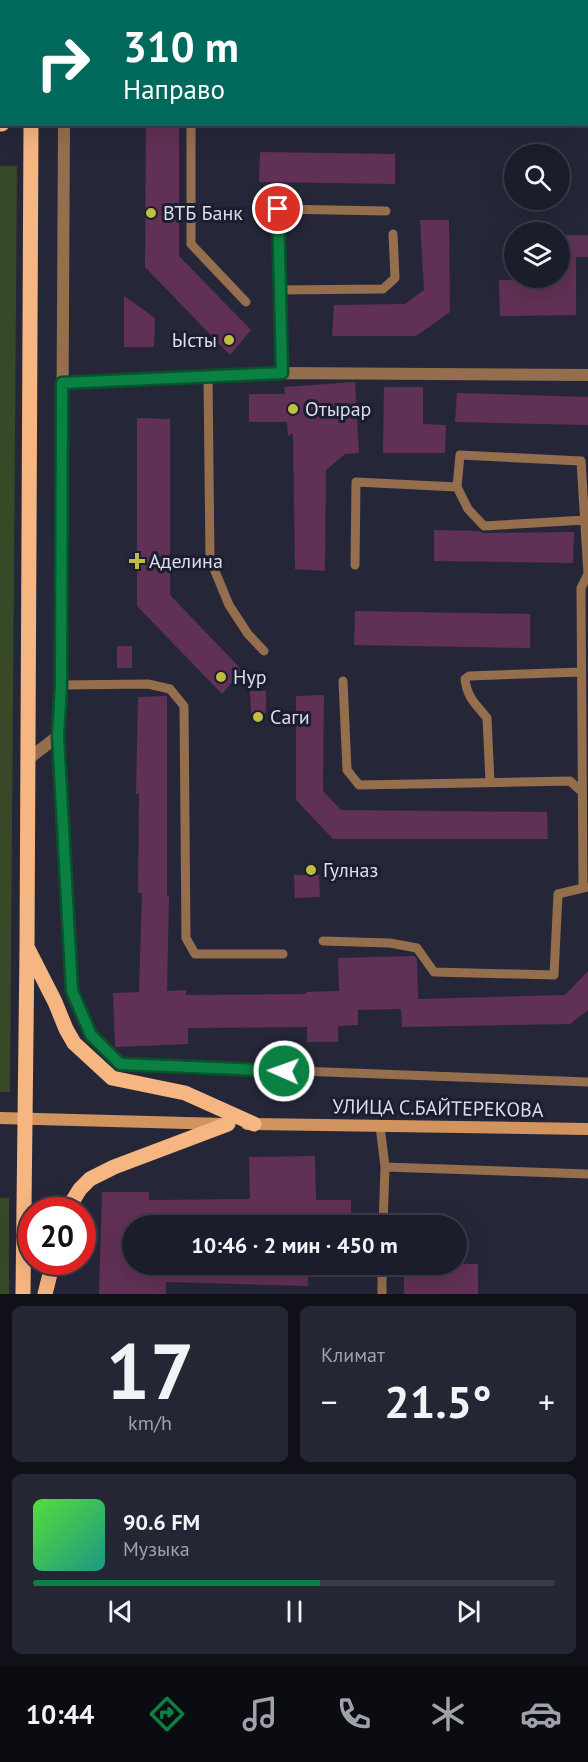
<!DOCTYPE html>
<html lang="ru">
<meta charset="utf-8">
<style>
:root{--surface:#1c1d2b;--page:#252633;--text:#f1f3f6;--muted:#a0a2a9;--line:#3a3b47;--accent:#0b8043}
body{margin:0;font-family:"PT Sans",sans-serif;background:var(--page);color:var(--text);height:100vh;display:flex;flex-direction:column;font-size:22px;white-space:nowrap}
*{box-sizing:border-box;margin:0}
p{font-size:20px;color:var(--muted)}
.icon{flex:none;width:33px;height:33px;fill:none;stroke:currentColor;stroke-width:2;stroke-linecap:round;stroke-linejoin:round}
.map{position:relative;height:1294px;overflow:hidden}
.drawer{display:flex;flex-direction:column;gap:12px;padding:12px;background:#0f1018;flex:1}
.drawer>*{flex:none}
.guide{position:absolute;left:0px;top:0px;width:588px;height:126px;box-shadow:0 6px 24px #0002,0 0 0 2px var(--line);background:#00695c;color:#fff;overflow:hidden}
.controls{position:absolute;left:504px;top:144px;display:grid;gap:12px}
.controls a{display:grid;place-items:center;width:66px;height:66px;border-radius:50%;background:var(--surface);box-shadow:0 6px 24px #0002,0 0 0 2px var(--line);font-size:30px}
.speed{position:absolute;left:18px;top:1197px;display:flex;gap:12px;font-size:30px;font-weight:700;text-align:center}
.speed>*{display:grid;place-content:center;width:78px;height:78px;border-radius:50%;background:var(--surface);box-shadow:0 6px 24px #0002,0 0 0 2px var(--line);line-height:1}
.speed .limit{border:9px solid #d22;background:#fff;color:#111}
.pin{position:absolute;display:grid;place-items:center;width:51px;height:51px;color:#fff;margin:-26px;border:3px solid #fff;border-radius:50%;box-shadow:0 2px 6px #0007}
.me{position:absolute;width:66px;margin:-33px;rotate:272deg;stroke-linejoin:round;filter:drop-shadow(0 0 4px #0008)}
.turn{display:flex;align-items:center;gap:21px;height:126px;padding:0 24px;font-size:27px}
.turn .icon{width:78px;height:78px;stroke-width:2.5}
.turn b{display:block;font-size:42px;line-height:51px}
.big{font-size:45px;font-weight:700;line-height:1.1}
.drawer .tile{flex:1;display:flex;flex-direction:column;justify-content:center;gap:9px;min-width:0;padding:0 21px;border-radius:9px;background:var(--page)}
.drawer .dial{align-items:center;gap:0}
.dial b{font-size:78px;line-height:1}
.song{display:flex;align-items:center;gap:18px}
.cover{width:72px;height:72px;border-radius:9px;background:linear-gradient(135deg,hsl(110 70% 55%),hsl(170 70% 35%))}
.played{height:6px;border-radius:3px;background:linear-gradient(90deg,var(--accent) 55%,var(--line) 55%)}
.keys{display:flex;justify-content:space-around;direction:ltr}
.heat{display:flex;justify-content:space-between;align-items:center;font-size:33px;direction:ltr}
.drawer .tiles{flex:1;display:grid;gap:12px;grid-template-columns:1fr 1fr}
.tile:last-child{grid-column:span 2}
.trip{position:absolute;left:122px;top:1215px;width:345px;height:60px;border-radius:30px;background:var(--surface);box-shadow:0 6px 24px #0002,0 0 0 2px var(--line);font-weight:700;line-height:60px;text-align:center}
.tab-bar{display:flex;height:96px;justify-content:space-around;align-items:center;background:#0b0c11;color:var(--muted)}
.tab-bar .icon{width:42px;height:42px}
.tab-bar .active{color:var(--accent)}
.tab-bar b{font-size:27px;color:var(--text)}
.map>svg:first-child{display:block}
.green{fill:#374927}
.building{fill:#613056}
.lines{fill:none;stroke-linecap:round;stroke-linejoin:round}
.lane{stroke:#946e4d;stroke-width:9}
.street{stroke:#946e4d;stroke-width:12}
.secondary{stroke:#d2945f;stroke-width:12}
.primary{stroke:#f6b681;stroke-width:15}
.route-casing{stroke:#07532c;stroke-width:15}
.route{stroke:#0b8043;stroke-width:10}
.poi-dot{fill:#c1bd40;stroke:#1b1e2f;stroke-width:2}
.labels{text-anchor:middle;stroke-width:6;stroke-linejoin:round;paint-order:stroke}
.poi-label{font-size:20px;fill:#dcdeea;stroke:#1b1e2f;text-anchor:start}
.street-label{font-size:20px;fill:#dcdeea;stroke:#1b1e2f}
</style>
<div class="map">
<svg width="588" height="1294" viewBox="0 0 588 1294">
<rect width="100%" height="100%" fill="#252739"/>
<path class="green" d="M0,166H17L10,1092H0Z
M0,1198H9V1294H0Z"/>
<path class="building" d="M146,124H179V256L251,330L230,355L145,267Z
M260,152L395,154V184L259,182Z
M420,220H449L450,312L416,336H332L334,305L405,304L424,290Z
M560,235H588V257H576V315L500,316L499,280H560Z
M124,296L155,318L154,347H124Z
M355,382L359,453L345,454L326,470L325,571L295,569L293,433L288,436L287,422H249V394H285L284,387Z
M384,387H423V424L446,425L445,453H383Z
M457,393L588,397V425L455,422Z
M137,418L170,419V595L242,670L222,694L137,606Z
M434,530L479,531L484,533L574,532L573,563L434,561Z
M355,611L530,614V648L354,645Z
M117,646H132V668H117Z
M250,691H266V713H251Z
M324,695L323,791L341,810L547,812L548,839H333L296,800V696Z
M167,696V896H169L167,991L186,990V995L306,994V992L339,991L338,958L414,956L417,959L418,999L565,995L588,971V1010L570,1024L402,1027L401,1009L358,1010V1025L338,1026V1042H307V1027L188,1028V1044L115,1047L113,993L139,992L142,893H138L139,794H136L138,697Z
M294,875H319L320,897L295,898Z
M315,1156L316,1200H351V1226H132V1264L309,1265L308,1286L166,1282V1294H99L102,1192H149V1200L250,1199L249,1157Z
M404,1264H478V1294H404Z"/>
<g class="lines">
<path class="lane" d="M233,2L234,0
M191,124V244L246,302
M279,290L383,289L395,278L393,234
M282,373L278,209L386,211
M208,377L210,559L229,605L248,634L264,651
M457,487L468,509L484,526L585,520
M355,565L356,482L457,487L460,455L581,461L588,574
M343,681L347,770L359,785L570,781L582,792
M61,685L148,684L170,689L184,706L186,938L195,954H283
M58,736L72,991L91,1035L120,1064L588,1082
M490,782L487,718C476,704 467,698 465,679L469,676L581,672
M583,887L581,588L588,574
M323,941L390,943L417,948L434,972L554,975L558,894L588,887
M380,1126L385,1167L383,1226
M385,1167L588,1174
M382,1294V1264"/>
<path class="street" d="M64,2V0
M62,383L282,373L588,375
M27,760L58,736L61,685L64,124"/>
<path class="secondary" d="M0,1118L224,1124
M247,1124L588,1129"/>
<path class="primary" d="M33,2V0
M0,124H2
M28,949L55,1002L66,1029L74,1043L112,1078L185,1093L254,1124
M67,1210L80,1189L90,1179L114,1167L228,1124
M23,1294L27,948L31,124
M45,1294L53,1262"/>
</g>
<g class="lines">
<g class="route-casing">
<path id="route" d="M278,209L282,373L62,383L61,685L58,736L72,991L91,1035L120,1064L284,1071"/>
</g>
<use href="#route" class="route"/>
</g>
<g class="poi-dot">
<circle cx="151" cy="213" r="6"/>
<circle cx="229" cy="340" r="6"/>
<circle cx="293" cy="409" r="6"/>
<path d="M134 552h6v6h6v6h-6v6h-6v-6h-6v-6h6z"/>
<circle cx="221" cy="677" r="6"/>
<circle cx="258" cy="717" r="6"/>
<circle cx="311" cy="870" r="6"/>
</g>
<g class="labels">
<g class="poi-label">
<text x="163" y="220">ВТБ Банк</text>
<text x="217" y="347" text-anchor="end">Ысты</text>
<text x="305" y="416">Отырар</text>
<text x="149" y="568">Аделина</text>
<text x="233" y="684">Нур</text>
<text x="270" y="724">Саги</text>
<text x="323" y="877">Гулназ</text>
</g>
<g class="street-label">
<text transform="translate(438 1108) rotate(1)" y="7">УЛИЦА С.БАЙТЕРЕКОВА</text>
</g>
</g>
</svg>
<div class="controls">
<a><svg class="icon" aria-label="search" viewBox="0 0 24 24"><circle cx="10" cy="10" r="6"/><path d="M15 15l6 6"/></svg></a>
<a><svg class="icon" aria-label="layers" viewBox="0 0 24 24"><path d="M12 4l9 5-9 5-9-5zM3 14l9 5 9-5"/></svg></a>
</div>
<div class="speed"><div class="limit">20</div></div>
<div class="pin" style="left:278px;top:209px;background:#d93025"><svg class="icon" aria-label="arrive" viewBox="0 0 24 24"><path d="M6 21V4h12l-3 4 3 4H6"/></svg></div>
<svg class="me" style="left:284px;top:1071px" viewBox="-20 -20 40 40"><circle r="17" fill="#0b8043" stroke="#fff" stroke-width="3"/><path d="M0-11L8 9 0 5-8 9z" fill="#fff"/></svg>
<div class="trip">10:46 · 2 мин · 450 m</div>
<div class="guide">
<div class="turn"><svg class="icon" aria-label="right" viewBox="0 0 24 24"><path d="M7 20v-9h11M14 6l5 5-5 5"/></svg><div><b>310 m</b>Направо</div></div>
</div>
</div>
<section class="drawer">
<div class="tiles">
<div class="tile dial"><b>17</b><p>km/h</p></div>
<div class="tile"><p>Климат</p>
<div class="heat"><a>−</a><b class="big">21.5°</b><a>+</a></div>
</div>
<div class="tile">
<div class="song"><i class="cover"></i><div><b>90.6 FM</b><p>Музыка</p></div></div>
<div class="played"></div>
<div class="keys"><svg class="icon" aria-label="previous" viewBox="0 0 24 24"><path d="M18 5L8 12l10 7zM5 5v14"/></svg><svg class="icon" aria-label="pause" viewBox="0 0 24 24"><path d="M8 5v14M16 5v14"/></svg><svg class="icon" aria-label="next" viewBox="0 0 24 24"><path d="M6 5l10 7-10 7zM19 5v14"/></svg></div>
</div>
</div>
</section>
<nav class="tab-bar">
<b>10:44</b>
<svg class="icon active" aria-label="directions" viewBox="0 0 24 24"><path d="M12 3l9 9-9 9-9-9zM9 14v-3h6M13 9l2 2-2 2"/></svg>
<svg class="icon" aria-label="music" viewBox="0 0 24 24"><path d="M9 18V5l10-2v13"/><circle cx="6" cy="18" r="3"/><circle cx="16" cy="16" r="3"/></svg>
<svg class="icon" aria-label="phone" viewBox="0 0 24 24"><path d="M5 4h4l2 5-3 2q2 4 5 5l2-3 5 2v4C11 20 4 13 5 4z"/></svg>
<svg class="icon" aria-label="climate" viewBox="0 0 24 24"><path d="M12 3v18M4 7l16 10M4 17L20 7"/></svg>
<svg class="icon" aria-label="car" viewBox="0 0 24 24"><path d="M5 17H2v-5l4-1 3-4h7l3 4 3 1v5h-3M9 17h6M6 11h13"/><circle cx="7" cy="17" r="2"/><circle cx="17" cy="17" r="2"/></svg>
</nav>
